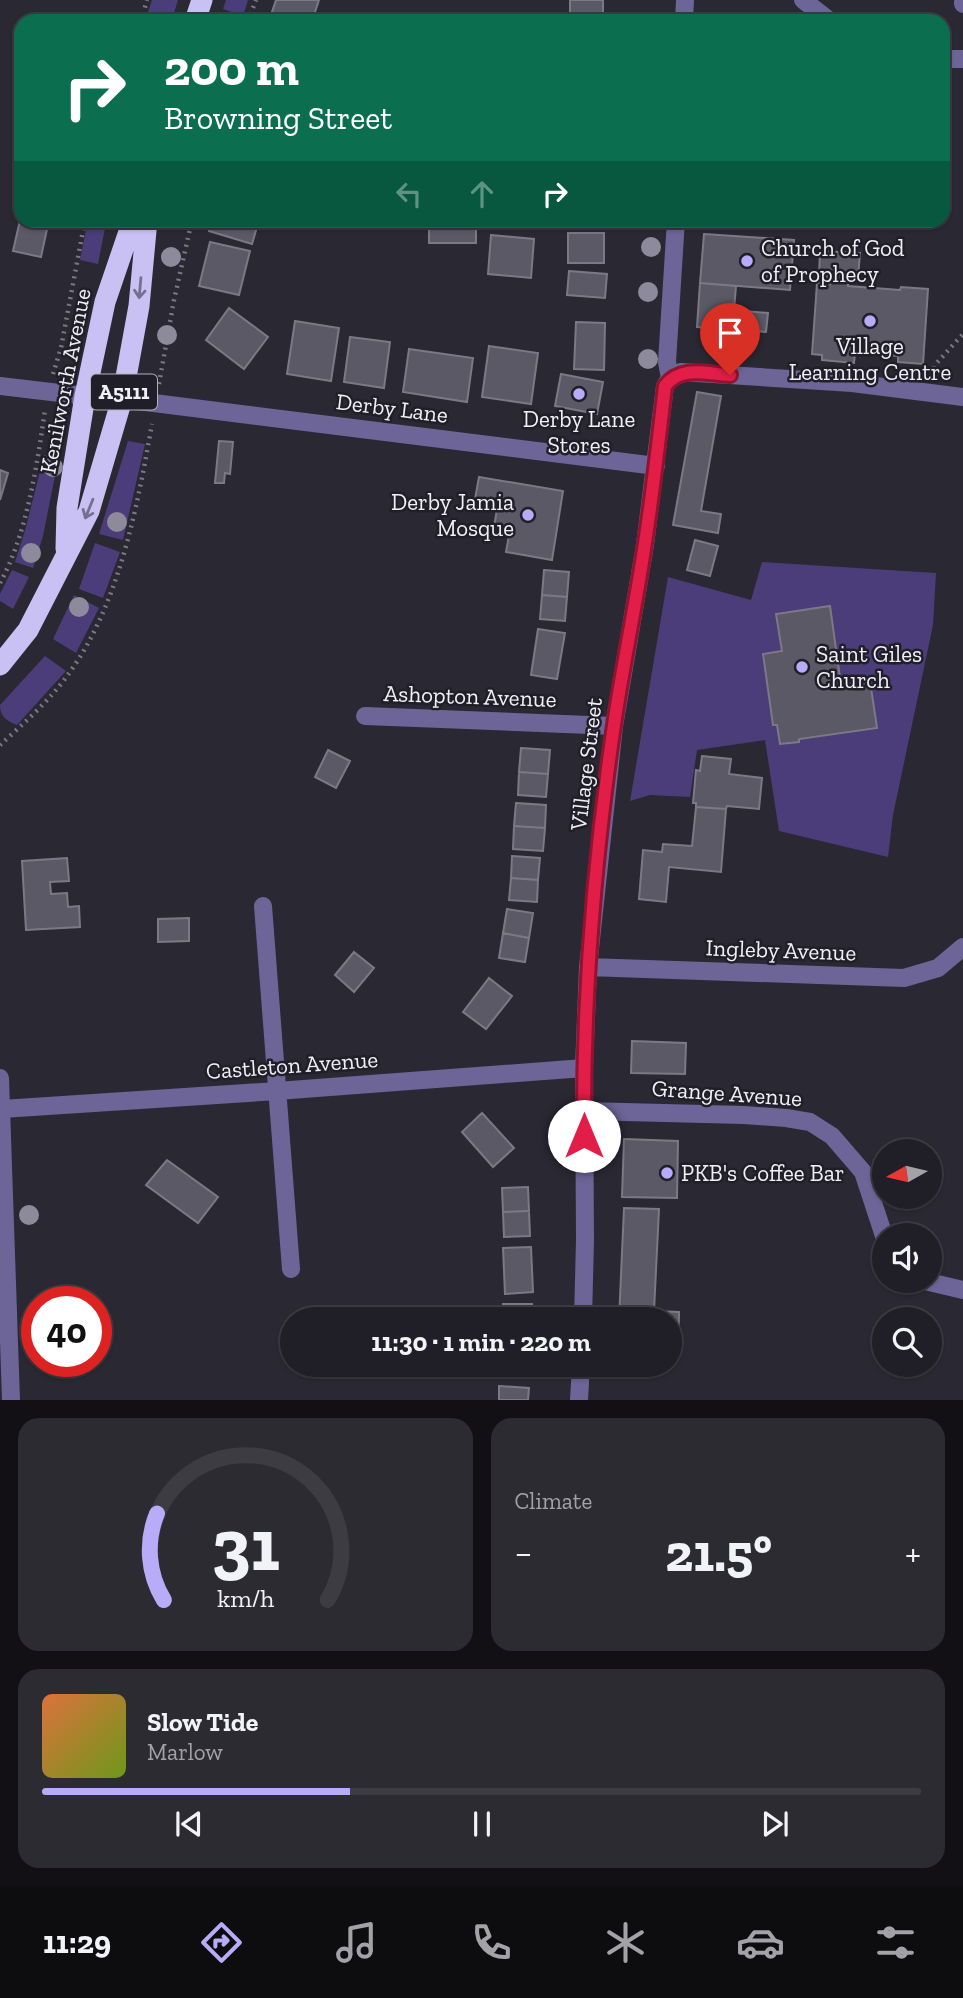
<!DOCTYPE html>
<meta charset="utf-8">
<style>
:root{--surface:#201e26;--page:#2d2b32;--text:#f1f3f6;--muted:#a2a2a7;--line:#3d3c43;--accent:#b8abf7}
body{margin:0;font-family:"Zilla Slab",serif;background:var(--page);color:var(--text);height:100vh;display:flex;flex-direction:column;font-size:26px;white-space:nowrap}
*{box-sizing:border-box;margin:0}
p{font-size:23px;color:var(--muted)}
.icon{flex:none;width:38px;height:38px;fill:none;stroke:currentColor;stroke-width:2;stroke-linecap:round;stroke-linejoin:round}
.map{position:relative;height:1400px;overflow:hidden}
.side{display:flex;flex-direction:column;gap:18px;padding:18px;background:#121015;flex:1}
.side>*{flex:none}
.banner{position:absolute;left:14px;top:14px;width:936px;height:214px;border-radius:21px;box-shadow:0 2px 5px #0004,0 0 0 2px var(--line);background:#0b6e4f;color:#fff;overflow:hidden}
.needle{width:46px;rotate:262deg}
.fabs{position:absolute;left:872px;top:1139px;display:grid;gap:14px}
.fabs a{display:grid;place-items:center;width:70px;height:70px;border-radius:50%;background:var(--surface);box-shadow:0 2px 5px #0004,0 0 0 2px var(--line);font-size:35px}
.speed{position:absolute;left:21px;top:1286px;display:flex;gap:14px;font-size:35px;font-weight:700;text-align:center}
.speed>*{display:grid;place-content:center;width:91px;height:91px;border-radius:50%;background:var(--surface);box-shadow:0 2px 5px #0004,0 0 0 2px var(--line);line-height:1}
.speed .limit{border:10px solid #d22;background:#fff;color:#111}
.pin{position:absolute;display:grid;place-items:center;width:60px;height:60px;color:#fff;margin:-72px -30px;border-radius:50% 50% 50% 0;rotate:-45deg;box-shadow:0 0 7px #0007}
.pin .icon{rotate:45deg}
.me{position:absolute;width:77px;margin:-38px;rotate:0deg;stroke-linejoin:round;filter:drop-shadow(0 0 5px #0008)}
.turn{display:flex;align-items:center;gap:24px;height:147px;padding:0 35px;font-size:32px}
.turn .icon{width:91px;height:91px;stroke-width:2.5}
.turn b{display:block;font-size:49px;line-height:60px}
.lanes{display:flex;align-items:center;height:66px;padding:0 35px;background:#0003;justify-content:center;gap:35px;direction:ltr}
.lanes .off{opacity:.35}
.big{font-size:52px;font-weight:700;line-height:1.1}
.side .tile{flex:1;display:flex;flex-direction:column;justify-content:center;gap:10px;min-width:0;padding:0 24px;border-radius:21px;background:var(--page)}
.side .dial{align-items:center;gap:0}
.dial svg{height:182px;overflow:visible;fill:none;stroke:var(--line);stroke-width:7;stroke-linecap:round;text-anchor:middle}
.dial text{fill:var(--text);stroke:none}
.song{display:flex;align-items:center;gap:21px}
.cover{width:84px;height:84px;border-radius:10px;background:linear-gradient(135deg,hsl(20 70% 55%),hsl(80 70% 35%))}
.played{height:7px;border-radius:4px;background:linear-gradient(90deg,var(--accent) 35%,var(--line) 35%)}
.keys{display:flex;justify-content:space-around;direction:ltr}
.heat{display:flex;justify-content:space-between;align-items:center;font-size:38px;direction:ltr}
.side .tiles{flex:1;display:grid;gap:18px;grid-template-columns:1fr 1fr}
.tile:last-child{grid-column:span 2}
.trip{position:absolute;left:280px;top:1307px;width:402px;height:70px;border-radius:35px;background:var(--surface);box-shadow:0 2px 5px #0004,0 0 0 2px var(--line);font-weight:700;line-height:70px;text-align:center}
.tabs{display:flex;height:112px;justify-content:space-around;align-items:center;background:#0d0c0f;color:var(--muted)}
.tabs .icon{width:49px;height:49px}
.tabs .active{color:var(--accent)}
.tabs b{font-size:32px;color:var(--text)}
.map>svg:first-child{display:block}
.green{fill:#4b3d7a}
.building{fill:#5a5965;stroke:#7b7986;stroke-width:2}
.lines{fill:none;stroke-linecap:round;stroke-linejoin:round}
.path{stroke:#7a7983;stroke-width:4.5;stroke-dasharray:2 5;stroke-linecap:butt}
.minor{stroke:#6d6497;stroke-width:18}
.highway{stroke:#c9c1f4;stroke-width:21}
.tree{fill:#8d8a9c}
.oneway{stroke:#74708e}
.route-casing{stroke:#92132f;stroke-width:18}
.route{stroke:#e11d48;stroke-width:12}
.poi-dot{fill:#b8abf7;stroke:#201f29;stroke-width:2.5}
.labels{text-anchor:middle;stroke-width:5;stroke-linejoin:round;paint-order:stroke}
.shield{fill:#201f29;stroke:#b1b1b8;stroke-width:2}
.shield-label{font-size:21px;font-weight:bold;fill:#efeff6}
.poi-label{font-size:23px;fill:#efeff6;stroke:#201f29;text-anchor:start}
.street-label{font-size:23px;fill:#efeff6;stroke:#201f29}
</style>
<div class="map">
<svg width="963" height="1400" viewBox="0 0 963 1400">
<rect width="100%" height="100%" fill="#2a2833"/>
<path class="green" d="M152,0H178L174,13L147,15Z
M226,0H248L243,16L223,9Z
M87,225L105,228L98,264L80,260Z
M128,441L145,444L123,540L99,534Z
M44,455L59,456L43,536L33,568L15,562L26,527Z
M95,543L120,552L103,598L79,589Z
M762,562L936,573L933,625L893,815L888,857L779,831L765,740L697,750L690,797L650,795L630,801L668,577L751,600Z
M12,570L29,577L13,609L0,601V594Z
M74,595L99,608L76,653L53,639Z
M45,656L66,671L17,725C7,721 0,717 0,705Z"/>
<path class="building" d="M276,0H319L312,21H269Z
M570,0H603V21H570Z
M21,216V220H49L41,257L13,251Z
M212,220H259L252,244L209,231Z
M429,220H476V243H429Z
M568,233H604V263H568Z
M704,234L794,240L790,290L700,283Z
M491,235L534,239L531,278L488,274Z
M210,242L250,251L239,295L199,286Z
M820,251L860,253L858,278L849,277L848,286L900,290L901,287L928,289L923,364L898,362V356L855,353L854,363L822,360V355L812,354L817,283L830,284V277L819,276Z
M569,271L607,274L605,298L567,295Z
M700,283L736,286L734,310L768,313L766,332L697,327Z
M229,308L268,337L244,369L206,340Z
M295,321L339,328L331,381L287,374Z
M576,322L605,323L604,370L574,369Z
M350,337L390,342L384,388L344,382Z
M489,346L538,353L531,404L482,397Z
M409,349L473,358L467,402L403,392Z
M561,374L603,382L597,414L555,406Z
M697,392L721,396L701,511L721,514L718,533L673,525Z
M219,441L233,442L230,474L225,473L224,483H215Z
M0,470L8,473L0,500Z
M479,477L563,491L552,560L506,552L510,530L494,527L498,503L475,499Z
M695,540L718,546L710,576L687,570Z
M544,570L569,572L567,597L542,595Z
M542,595L567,597L565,621L540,619Z
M830,606L841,685L870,681L877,728L799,739V742L780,744L777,725H773L763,654L782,651L776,614Z
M538,629L565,633L557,679L531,675Z
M521,748L550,750L548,774L519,772Z
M328,750L350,761L336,788L315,777Z
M702,756L731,759L729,774L762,778L759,809L727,806L726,809L696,807V803H693L696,770L700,771Z
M519,772L548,774L546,797L518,795Z
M516,803L546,805L545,828L514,826Z
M696,807L726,809L721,872L669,867L666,902L639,899L643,850L662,852L663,844L692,846Z
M514,826L545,828L543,851L513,849Z
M512,856L540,858L538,880L511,878Z
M67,858L69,881L50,882L51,894L67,893L68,907L79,906L80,927L26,930L22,861Z
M511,878L538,880L537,902L509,900Z
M507,909L533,913L529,938L503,933Z
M189,918V941L158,942V919Z
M503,933L529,938L525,962L499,958Z
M354,952L374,968L354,992L335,975Z
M489,978L512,996L486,1029L463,1012Z
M632,1041L686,1043L685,1074L631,1073Z
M482,1113L514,1148L493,1167L462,1132Z
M624,1139L678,1141L677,1198L622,1197Z
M167,1160L218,1197L198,1223L146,1185Z
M528,1187L529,1211L503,1212L502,1188Z
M624,1208L659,1209L654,1311L679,1312L678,1359H670V1320H619Z
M529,1211L530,1236L504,1237L503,1212Z
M531,1247L533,1292L505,1294L503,1248Z
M503,1304H532V1320H503Z
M499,1386L529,1388L528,1400H499Z"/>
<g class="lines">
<path class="path" d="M141,21L147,0
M248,21L256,0
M53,374L61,348L85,220
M933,375L934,366L963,334
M159,384L174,300L192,220
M0,583C27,534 37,465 45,410
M0,745C21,726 51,699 67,676C119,606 137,508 152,424"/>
<path class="minor" d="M803,0L830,21
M963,2V4
M684,21L685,0
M943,59H963
M670,378L667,362L676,220
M0,386L85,396
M122,399L656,466
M365,716L614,726
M263,906L291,1269
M588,967L904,978L938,968L963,947
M0,1078L11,1400
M2,1109L277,1091L584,1068
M584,1111L744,1115L786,1118L810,1122L832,1136L863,1172L884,1236
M925,1281L963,1290
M583,1320L585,1240L584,1068L588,967L614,726L645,545L665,386L670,378L681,372L852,383L963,397
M579,1400L581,1365"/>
<path class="highway" d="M195,21L202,0
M66,549L67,508L85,396L105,302L133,220
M0,665L28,630L89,511L122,399L139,306L147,220"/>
</g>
<g class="tree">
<circle cx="651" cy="247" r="10"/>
<circle cx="171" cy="257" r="10"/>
<circle cx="648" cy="292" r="10"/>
<circle cx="167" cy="335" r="10"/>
<circle cx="648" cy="359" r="10"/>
<circle cx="53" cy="467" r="10"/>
<circle cx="117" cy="522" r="10"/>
<circle cx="31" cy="553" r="10"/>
<circle cx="79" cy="607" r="10"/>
<circle cx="29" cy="1215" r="10"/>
</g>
<defs><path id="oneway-shaft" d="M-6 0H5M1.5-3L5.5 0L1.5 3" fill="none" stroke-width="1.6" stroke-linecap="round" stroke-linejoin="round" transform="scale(1.75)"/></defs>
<g class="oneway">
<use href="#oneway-shaft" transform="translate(140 288) rotate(95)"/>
<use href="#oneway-shaft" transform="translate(89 509) rotate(112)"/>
</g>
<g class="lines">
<g class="route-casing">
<path id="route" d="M584,1136C583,999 594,861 614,725C623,664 636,604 645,543C653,491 659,438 665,386C681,365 706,374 730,375"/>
</g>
<use href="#route" class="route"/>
</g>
<g class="poi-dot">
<circle cx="747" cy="261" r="7"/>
<circle cx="870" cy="321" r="7"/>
<circle cx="579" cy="394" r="7"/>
<circle cx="528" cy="515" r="7"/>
<circle cx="802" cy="667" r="7"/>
<circle cx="667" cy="1173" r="7"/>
</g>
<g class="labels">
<rect class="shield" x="91" y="374.5" width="66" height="35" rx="5"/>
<g class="shield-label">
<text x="124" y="399">A5111</text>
</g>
<g class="poi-label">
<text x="761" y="256">Church of God<tspan x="761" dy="26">of Prophecy</tspan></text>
<text x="870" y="354" text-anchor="middle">Village<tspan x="870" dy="26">Learning Centre</tspan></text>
<text x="579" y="427" text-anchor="middle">Derby Lane<tspan x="579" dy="26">Stores</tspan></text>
<text x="514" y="510" text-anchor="end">Derby Jamia<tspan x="514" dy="26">Mosque</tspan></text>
<text x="816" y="662">Saint Giles<tspan x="816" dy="26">Church</tspan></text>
<text x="681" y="1181">PKB's Coffee Bar</text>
</g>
<g class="street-label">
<text transform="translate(65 381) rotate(-79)" y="8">Kenilworth Avenue</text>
<text transform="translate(392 408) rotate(7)" y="8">Derby Lane</text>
<text transform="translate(470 696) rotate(2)" y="8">Ashopton Avenue</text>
<text transform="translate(586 764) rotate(-83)" y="8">Village Street</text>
<text transform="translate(781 950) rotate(2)" y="8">Ingleby Avenue</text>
<text transform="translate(292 1065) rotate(-4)" y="8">Castleton Avenue</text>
<text transform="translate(727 1093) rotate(4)" y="8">Grange Avenue</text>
</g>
</g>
</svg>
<div class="fabs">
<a><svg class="needle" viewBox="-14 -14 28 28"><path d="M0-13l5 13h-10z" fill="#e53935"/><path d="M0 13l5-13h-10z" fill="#a2a2a7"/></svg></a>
<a><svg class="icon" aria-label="sound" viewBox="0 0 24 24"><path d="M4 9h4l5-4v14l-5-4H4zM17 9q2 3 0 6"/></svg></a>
<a><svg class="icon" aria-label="search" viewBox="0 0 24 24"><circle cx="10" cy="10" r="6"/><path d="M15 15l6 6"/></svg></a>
</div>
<div class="speed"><div class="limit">40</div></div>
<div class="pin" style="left:730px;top:375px;background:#d93025"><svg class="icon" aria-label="arrive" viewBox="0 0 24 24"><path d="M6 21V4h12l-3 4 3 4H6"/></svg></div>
<svg class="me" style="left:584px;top:1136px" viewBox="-20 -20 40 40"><circle r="19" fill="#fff"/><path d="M0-13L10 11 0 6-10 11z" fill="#e11d48"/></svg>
<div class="trip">11:30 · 1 min · 220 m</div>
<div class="banner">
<div class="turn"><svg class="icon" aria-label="right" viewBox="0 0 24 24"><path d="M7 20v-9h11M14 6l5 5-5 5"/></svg><div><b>200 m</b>Browning Street</div></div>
<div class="lanes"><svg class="icon off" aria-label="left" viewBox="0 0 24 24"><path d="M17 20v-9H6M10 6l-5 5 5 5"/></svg><svg class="icon off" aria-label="ahead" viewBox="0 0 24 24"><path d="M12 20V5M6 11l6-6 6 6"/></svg><svg class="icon" aria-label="right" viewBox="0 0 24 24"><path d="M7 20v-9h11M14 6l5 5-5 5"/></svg></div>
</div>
</div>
<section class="side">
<div class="tiles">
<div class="tile dial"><svg viewBox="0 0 100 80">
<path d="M14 69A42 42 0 1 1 86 69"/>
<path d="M14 69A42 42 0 0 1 11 31" stroke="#b8abf7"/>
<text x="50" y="56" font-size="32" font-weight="700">31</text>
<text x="50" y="72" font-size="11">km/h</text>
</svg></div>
<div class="tile"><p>Climate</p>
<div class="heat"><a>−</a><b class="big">21.5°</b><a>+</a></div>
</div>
<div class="tile">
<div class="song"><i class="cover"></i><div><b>Slow Tide</b><p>Marlow</p></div></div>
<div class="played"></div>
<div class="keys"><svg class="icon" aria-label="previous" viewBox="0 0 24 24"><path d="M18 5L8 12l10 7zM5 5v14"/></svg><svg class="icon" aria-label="pause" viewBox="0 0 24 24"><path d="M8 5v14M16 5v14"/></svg><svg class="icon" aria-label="next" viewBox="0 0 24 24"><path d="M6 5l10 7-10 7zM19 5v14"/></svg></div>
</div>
</div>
</section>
<nav class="tabs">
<b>11:29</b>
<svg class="icon active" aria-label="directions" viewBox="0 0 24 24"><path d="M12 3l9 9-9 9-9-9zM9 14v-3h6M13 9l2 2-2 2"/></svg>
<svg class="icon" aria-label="music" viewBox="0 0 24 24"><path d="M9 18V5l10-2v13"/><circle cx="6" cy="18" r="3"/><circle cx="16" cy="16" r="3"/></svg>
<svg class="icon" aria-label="phone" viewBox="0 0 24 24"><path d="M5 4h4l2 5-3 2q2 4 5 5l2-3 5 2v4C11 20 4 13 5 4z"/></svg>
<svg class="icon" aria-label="climate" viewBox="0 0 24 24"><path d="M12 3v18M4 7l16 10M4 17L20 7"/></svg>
<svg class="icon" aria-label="car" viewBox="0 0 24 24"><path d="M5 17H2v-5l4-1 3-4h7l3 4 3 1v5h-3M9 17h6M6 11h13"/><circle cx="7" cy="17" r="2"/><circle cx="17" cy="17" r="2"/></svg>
<svg class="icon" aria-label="filters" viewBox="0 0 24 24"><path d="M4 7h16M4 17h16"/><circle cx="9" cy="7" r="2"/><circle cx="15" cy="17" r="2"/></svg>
</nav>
